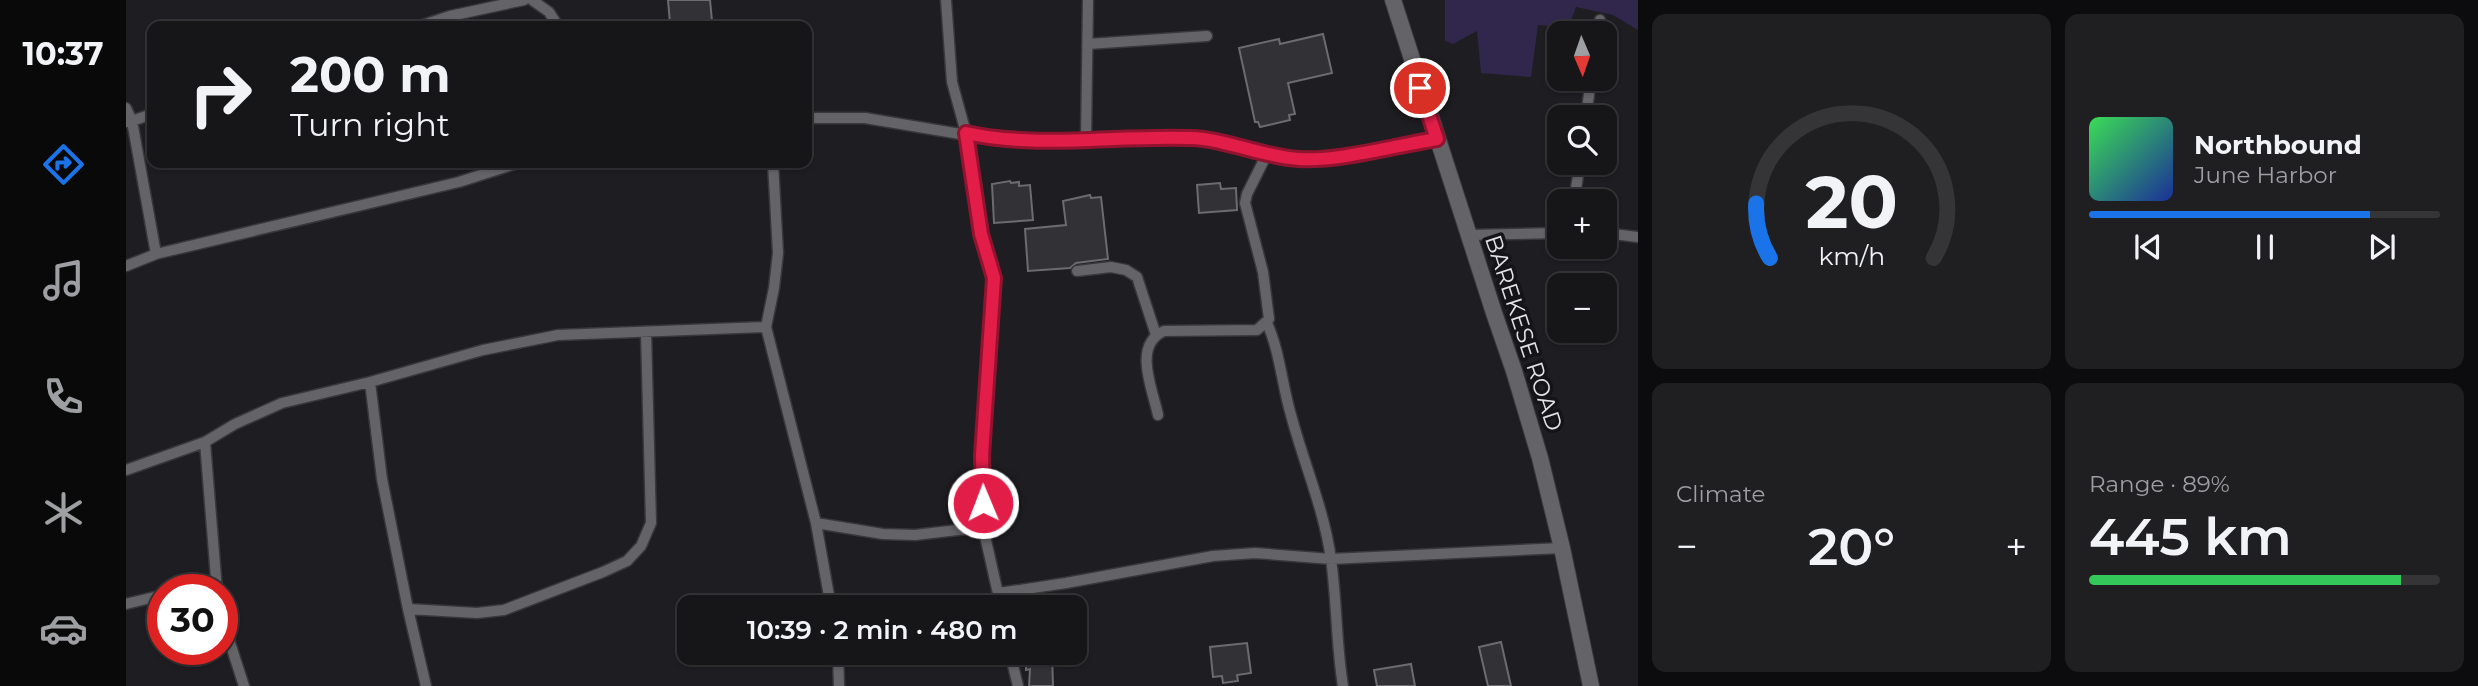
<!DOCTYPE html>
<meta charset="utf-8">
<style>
:root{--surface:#161619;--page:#1f1f22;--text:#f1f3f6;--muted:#9e9fa2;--line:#353538;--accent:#1a73e8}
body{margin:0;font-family:Montserrat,sans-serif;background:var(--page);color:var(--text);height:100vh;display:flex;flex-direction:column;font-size:26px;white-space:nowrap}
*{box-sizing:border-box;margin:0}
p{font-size:23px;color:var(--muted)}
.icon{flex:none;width:38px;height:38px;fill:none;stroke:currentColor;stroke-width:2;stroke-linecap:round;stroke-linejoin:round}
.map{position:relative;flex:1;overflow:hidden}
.details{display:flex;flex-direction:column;gap:14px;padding:14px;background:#0c0c0e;width:840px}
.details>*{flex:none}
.hud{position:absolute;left:21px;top:21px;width:665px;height:147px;border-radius:14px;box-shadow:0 2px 5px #0004,0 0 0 2px var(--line);background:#161619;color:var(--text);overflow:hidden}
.needle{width:46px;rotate:178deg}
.buttons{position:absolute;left:1421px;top:21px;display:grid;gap:14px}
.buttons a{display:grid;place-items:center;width:70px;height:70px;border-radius:14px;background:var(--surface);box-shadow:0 2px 5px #0004,0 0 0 2px var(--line);font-size:35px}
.speed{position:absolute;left:21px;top:574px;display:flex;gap:14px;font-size:35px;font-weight:700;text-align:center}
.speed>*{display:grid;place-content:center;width:91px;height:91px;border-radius:50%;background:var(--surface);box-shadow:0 2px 5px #0004,0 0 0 2px var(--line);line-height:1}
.speed .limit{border:10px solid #d22;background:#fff;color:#111}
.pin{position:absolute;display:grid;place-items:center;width:60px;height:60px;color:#fff;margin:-30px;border:4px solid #fff;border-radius:50%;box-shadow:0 2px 7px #0007}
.me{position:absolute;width:77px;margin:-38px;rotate:359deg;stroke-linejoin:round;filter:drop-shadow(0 0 5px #0008)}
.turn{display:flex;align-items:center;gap:24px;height:147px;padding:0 28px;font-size:32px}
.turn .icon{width:91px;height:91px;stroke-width:2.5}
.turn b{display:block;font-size:49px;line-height:60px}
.big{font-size:52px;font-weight:600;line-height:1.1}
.details .widget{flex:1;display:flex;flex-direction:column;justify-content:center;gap:10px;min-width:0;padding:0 24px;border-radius:14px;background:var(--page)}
.details .dial{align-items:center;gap:0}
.dial svg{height:182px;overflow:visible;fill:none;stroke:var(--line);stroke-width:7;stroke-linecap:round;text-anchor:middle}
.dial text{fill:var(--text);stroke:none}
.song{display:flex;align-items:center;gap:21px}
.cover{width:84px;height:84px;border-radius:10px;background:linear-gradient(135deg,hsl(130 70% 55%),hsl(230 70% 35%))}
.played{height:7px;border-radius:4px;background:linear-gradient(90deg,var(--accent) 80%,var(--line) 80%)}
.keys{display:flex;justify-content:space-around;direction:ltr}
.heat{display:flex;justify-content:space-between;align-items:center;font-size:38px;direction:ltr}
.charge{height:10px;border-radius:5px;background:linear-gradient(90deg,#34c759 89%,var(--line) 0)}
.details .tiles{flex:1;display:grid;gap:14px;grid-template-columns:repeat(2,1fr)}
.trip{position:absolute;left:551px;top:595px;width:410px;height:70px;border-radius:14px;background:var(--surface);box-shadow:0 2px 5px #0004,0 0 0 2px var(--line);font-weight:600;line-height:70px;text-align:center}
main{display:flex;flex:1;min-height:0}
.menu{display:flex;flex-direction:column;width:126px;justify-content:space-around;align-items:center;background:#09090a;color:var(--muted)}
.menu .icon{width:49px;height:49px}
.menu .on{color:var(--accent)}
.menu b{font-size:32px;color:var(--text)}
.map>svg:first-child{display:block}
.green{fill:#31274d}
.building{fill:#323135;stroke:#6c6b70;stroke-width:2}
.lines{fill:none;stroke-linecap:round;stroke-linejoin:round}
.street-casing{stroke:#38383b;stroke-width:13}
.secondary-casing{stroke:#38383b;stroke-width:18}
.street{stroke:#646368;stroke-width:10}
.secondary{stroke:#646368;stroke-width:16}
.route-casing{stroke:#92132f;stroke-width:18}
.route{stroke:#e11d48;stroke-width:12}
.labels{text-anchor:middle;stroke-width:7;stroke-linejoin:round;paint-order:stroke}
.street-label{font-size:23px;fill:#e4e4e6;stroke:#151418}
</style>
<main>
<nav class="menu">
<b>10:37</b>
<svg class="icon on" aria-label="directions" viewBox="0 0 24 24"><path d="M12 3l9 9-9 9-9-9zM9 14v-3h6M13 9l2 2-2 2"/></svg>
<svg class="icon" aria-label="music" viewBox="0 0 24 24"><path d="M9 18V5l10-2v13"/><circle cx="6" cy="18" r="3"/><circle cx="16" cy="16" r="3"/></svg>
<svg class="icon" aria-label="phone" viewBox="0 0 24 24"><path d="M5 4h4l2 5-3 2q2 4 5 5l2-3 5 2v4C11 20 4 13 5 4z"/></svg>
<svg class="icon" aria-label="climate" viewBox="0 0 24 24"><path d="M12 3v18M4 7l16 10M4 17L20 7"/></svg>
<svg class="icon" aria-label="car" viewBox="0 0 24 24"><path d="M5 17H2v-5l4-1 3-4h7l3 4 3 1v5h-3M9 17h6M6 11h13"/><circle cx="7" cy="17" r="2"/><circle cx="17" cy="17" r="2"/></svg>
</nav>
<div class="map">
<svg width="1512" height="686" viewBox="0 0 1512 686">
<rect width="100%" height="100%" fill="#1e1d21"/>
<path class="green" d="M1319,0H1512V30L1487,15L1450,7L1442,28L1412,25L1405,77L1355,73L1351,31L1327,44L1319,41Z"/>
<path class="building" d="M542,0H584L586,21L544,23Z
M1197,34L1206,73L1162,83L1169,114L1163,115L1164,120L1134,127L1132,122H1129L1113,48L1153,39L1154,44Z
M884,181L885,183L893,182V186L904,185L907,220L868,223L866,184Z
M1094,183L1095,189L1110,188L1111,210L1073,213L1071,185Z
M964,195L965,198L975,197L982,259L950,263L944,268L902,271L899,229L940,225L937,201Z
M1375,642L1385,686H1362L1353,647Z
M1121,643L1125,673L1111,675L1112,681L1097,683L1096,676L1087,677L1084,647Z
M905,653H926L927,686H903L904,669L900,670V656H905Z
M1285,664L1289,686H1251L1248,670Z"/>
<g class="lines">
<g class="street-casing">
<path id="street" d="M406,0L423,12L432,26
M820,0L826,82L840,133L855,234L868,278L856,455L857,527L875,607
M294,26L324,16L398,0
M1472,33L1474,20
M962,44L1081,36
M0,108L6,121L26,114
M1460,117L1465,79
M681,118H739L870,140L1065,138L1174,160L1221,155L1311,139
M0,122L6,121L30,254
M960,140L962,0
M1448,201L1454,163
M1479,233L1512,237
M1342,235L1433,233
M0,266L30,254L333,182L392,163
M951,271L985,267L1000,270L1011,277L1030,335
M1141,323C1154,352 1156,385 1165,415C1178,464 1198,509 1205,559C1211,601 1210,644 1217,686
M640,327L690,523L705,607
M244,382L256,479L282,609L300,686
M1032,415C1027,390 1006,345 1038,331L1131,330L1143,319L1137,272L1119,203L1121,194L1141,154
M79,442L91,590
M0,470L79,442L109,424L156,403L244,382L357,350L432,335L640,327L648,288L652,253L647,163
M690,523L757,534L789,535L857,527
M57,590L89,582
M873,593L940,583L1087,556L1129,553L1205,559L1436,548
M0,604L37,595
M282,609L351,613L378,610L477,572L501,561L515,546L525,523L520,332
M96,618L118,686
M712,653L713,686
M884,653L892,686"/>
</g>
<g class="secondary-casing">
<path id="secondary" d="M1267,0L1368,313L1388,371L1414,458L1436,548L1465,686"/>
</g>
<use href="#street" class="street"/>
<use href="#secondary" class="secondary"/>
</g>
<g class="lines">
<g class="route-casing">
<path id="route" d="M857,503L856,455L868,278L855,234L840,133C914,149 989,135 1064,138C1101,139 1136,157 1173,159C1211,162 1272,145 1311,139L1294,88"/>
</g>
<use href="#route" class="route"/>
</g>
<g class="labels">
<g class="street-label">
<text transform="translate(1398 333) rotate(72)" y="8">BAREKESE ROAD</text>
</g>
</g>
</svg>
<div class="buttons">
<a><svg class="needle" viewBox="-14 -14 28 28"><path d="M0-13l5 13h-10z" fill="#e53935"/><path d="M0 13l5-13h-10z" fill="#9e9fa2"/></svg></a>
<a><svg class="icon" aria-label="search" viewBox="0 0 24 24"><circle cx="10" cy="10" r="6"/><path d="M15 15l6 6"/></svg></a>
<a>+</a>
<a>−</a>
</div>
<div class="speed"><div class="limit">30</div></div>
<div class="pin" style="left:1294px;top:88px;background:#d93025"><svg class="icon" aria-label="arrive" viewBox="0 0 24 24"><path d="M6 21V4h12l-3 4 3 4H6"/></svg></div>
<svg class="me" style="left:857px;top:503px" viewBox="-20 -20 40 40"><circle r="17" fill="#e11d48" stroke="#fff" stroke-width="3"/><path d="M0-11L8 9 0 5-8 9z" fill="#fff"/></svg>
<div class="trip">10:39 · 2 min · 480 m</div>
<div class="hud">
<div class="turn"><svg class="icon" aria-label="right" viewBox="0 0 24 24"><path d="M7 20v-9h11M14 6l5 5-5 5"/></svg><div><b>200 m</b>Turn right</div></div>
</div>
</div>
<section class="details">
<div class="tiles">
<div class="widget dial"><svg viewBox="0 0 100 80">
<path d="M14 69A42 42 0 1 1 86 69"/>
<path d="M14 69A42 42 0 0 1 8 45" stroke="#1a73e8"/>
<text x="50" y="56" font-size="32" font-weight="700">20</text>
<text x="50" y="72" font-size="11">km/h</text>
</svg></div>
<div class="widget">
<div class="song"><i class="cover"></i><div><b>Northbound</b><p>June Harbor</p></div></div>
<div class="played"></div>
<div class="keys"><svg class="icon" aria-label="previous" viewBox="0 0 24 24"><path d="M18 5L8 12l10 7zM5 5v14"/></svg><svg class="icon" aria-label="pause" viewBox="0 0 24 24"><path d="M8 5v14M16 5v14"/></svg><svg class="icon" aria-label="next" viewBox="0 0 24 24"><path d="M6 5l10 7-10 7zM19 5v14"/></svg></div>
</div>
<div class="widget"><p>Climate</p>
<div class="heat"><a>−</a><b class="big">20°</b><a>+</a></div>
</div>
<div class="widget"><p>Range · 89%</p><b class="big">445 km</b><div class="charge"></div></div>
</div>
</section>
</main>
